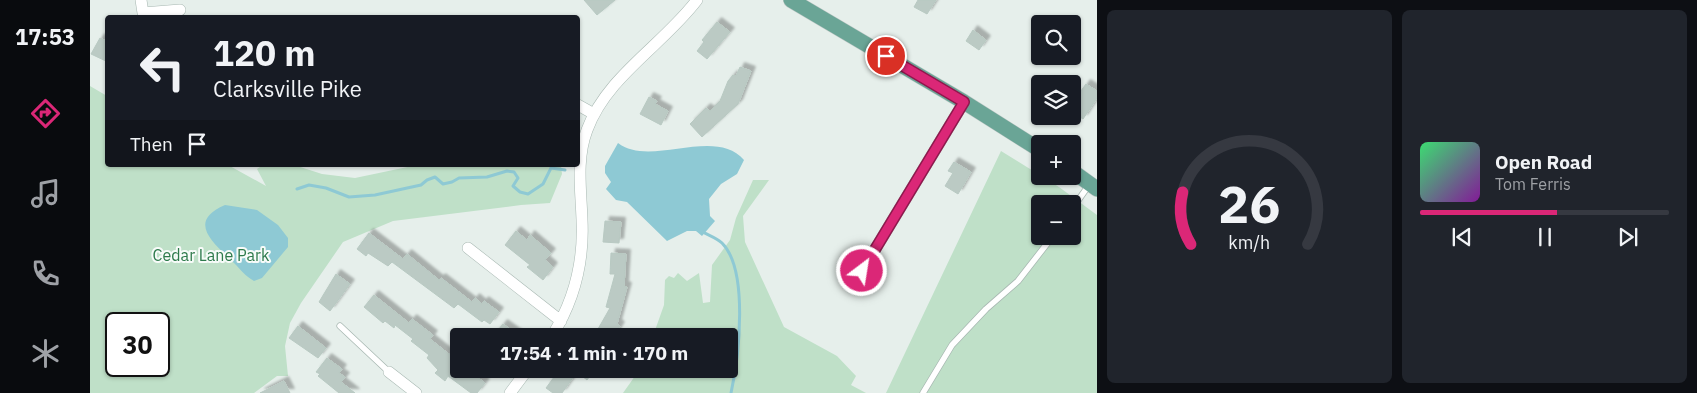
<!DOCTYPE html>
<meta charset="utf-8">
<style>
:root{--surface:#171b24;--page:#20242c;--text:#f1f3f6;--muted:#9ea1a6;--line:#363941;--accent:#db2777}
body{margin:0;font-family:"IBM Plex Sans",sans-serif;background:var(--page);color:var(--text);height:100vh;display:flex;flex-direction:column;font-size:19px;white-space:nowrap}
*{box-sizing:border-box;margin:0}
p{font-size:16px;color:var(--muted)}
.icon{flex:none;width:28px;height:28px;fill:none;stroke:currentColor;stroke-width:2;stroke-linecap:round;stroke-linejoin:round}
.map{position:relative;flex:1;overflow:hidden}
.details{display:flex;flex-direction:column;gap:10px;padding:10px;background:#0d0f14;width:600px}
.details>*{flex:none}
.banner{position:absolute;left:15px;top:15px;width:475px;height:152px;border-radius:5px;box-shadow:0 1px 4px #0004;background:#171b24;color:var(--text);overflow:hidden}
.buttons{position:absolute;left:941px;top:15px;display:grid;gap:10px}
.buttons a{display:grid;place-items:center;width:50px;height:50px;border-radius:5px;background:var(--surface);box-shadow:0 1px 4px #0004;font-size:25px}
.speed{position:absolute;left:15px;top:312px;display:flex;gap:10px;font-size:25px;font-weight:700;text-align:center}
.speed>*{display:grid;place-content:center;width:65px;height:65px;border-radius:50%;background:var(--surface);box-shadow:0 1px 4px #0004;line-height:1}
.speed .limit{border:2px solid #111;border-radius:8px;background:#fff;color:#111}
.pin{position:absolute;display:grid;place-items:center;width:42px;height:42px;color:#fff;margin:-21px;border:2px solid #fff;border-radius:50%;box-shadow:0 1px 5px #0007}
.me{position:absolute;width:55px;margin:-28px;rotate:31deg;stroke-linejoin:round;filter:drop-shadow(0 0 4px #0008)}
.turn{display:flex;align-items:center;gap:18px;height:105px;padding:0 25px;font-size:22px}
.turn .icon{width:65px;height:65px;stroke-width:2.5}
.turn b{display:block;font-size:35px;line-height:42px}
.then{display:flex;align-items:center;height:48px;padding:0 25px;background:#0003;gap:10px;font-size:19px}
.details .tile{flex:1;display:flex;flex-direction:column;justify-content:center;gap:8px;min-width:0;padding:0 18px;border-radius:8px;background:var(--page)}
.details .dial{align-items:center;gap:0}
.dial svg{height:130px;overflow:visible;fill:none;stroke:var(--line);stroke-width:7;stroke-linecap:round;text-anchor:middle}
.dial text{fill:var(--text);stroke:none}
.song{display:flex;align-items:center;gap:15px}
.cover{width:60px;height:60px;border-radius:8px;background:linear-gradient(135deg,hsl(140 70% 55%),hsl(290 70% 35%))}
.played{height:5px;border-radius:2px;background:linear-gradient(90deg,var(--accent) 55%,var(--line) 55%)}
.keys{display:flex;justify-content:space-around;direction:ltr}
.details .tiles{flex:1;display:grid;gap:10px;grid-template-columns:repeat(2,1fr)}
.trip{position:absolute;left:360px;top:328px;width:288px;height:50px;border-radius:5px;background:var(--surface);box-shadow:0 1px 4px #0004;font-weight:700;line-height:50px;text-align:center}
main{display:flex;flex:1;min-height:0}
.tab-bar{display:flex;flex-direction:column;width:90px;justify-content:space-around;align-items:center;background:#090b0e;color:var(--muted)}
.tab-bar .icon{width:35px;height:35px}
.tab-bar .active{color:var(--accent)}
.tab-bar b{font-size:22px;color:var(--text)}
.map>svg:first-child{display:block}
.green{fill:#bfe0c8;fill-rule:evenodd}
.water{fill:#8ec9d4}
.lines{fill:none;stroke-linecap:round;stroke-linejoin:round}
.stream{stroke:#8ec9d4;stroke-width:3}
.building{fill:#bbcac4;stroke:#b8c9c2;filter:url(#shadow)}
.lane-casing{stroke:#a8b8b2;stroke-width:7}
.street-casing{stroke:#a8b8b2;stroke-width:12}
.primary-casing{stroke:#c2cac8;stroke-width:16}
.lane{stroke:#fff;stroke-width:5.5}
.street{stroke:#fff;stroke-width:11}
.primary{stroke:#6aa596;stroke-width:15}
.route-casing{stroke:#8e194d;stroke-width:12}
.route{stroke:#db2777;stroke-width:9}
.labels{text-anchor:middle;stroke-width:4;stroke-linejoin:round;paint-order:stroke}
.park-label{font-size:16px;fill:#2d7a4b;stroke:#f7fbf9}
</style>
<main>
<nav class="tab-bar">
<b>17:53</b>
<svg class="icon active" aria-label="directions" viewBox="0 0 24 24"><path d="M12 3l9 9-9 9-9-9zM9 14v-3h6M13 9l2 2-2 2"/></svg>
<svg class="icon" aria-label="music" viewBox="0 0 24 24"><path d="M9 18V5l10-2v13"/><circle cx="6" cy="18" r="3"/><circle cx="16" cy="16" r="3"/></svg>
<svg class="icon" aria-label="phone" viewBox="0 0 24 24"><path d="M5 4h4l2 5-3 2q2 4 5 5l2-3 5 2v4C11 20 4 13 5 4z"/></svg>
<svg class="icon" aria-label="climate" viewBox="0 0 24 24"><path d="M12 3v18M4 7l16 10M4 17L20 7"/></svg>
</nav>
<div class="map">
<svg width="1007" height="393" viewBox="0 0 1007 393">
<defs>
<filter id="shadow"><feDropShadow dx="4.5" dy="-4.5" stdDeviation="1" flood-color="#0004"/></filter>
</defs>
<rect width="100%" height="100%" fill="#e6efeb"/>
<path class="green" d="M0,86L17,96L18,165H138L176,186L167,169L173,165H204L232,174L265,178L327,165H471L472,174L460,203L431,205L303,221L253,242L211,303L200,323L195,346L198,376H187L164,393H0ZM26,324H69V366H26Z
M911,151L969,187L1007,215V393H796ZM950,204H982V236H950Z
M663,180H679L653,216L655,242L694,327L747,356L766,376L761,385L776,393H533L550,369H639V336H563L574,305L575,280L579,276L584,278L588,273L597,281L609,273L613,303L620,302L622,265L640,240L646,218Z"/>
<path class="water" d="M528,143C560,168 625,126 654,160L647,174L631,184L619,199L620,216L625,221L612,236L606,231H597L577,241L537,202L526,200L516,189L521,182L515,173V166Z
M135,205L167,210L188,225L198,238V247L172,278L164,281C155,276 151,270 144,263C125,244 95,222 135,205Z"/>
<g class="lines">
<path class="stream" d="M207,189L219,185L236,188L259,197L285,195L331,185L337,180L345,177L353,184L362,182L369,178L397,177L417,171L424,172L428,178L423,186L430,192L438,194L453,184L461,168L475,170
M611,231C618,235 627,238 632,243C659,270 649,357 641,393"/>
</g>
<path class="building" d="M494,0H525L507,15Z
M828,0H846L837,14L824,7Z
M627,22L640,32L617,59L607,51L614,42L612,40Z
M883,30L896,40L889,50L876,41Z
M10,38L18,42V62L1,54Z
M650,67L661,71L648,104L612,137L600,124L616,108L620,111L630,101L638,81L643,75L646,76Z
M996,84L1007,91V98L993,119L982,112V103Z
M559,97L567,101L565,104L578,111L571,125L550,114Z
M864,162L881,172L868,194L855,186L863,173L858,171Z
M515,221L531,222L529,243L513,242Z
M426,231L437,240L440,235L461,253L455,260L463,267L453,280L437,267L440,265L415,245Z
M279,233L313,259L317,254L349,280L351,278L382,302L385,298L392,304L394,301L409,312L400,324L394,320L392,322L368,304L364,308L302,262L298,266L278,253L276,256L267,249Z
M521,253L536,254L534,286L537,287L527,324L530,326L524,336H504L520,308L516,307L525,274H520Z
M246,274L260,284L240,311L229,302Z
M284,295L319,323L322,319L343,335L340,339L369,362V369H377L395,383L387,393H381L358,376L355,381L345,373L348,370L337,358L339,355L321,341L323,339L305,325L304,328L295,321L293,323L274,307Z
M413,324L430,336H403Z
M208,326L236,348L228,358L199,338Z
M237,358L252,369L249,373L255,377L251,382L265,393H249L228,376L230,374L226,372Z
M470,369H505L497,380L487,372L472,393H463L456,388Z
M194,381L200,393H170Z"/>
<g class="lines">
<g class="lane-casing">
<path id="lane" d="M982,209L999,185
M250,326L299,372
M833,393L862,345L896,309L928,281L963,236"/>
</g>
<g class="street-casing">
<path id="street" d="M51,0L53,13L90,10
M488,105L504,114
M378,248L471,321
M772,271L874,102
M462,336C484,301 494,261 492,220C491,189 486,159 497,130C517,76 573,45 607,0
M299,372L326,393
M420,393L438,369"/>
</g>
<g class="primary-casing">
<path id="primary" d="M701,0L874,102L950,150
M982,171L1007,189"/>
</g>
<use href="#lane" class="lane"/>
<use href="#street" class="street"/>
<use href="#primary" class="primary"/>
</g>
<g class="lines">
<g class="route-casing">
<path id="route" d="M772,271L874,102L796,56"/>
</g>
<use href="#route" class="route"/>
</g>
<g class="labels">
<g class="park-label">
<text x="121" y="261">Cedar Lane Park</text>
</g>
</g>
</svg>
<div class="buttons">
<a><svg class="icon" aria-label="search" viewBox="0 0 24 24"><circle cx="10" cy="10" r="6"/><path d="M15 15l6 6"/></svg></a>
<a><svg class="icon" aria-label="layers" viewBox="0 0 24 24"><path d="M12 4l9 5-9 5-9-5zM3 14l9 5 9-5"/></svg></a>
<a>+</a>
<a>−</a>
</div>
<div class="speed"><div class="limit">30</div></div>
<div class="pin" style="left:796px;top:56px;background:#d93025"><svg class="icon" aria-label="arrive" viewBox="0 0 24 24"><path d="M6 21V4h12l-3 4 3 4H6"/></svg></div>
<svg class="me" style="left:772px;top:271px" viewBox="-20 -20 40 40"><circle r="17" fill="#db2777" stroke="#fff" stroke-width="3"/><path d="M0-11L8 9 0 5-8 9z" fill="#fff"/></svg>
<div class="trip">17:54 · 1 min · 170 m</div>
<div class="banner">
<div class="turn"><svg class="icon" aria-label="left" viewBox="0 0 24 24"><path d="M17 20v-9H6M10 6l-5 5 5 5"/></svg><div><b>120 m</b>Clarksville Pike</div></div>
<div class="then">Then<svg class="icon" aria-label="arrive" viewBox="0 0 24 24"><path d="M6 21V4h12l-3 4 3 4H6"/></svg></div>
</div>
</div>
<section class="details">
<div class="tiles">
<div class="tile dial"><svg viewBox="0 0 100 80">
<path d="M14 69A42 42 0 1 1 86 69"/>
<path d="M14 69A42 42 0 0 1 9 37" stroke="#db2777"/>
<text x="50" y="56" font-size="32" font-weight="700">26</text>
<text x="50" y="72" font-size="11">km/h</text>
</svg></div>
<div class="tile">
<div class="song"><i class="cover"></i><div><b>Open Road</b><p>Tom Ferris</p></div></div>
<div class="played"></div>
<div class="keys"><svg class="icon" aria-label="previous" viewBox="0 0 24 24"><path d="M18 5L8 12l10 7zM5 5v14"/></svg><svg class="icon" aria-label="pause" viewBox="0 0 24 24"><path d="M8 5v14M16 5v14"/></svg><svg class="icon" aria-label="next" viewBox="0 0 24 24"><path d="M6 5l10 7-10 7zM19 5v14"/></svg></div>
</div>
</div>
</section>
</main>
